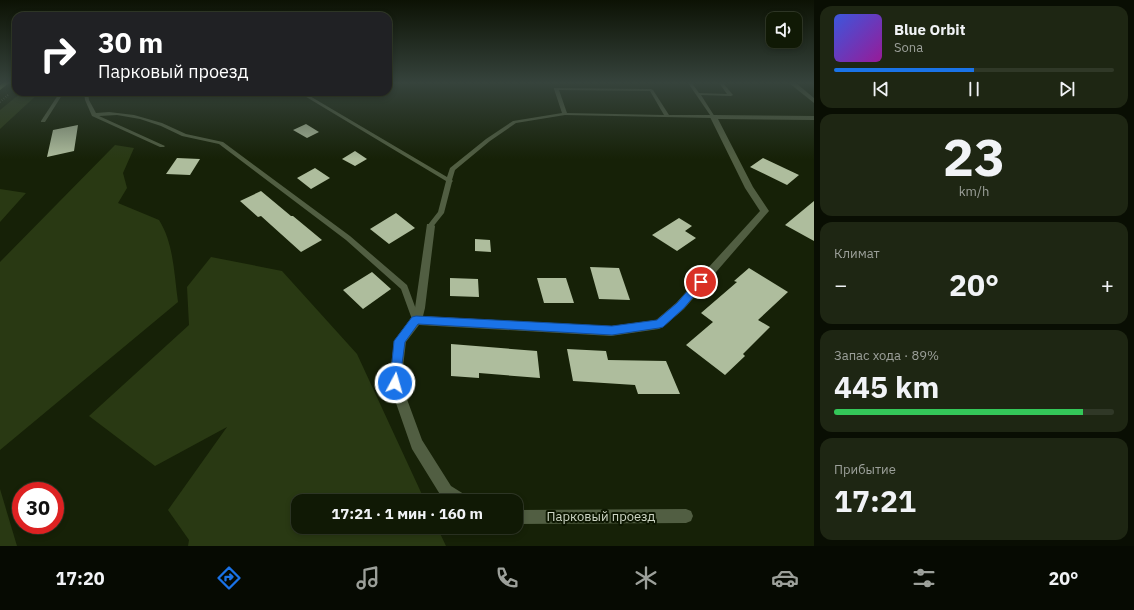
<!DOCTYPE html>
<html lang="ru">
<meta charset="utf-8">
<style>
:root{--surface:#101905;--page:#1e2613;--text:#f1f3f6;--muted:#9ca09a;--line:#303827;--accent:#1a73e8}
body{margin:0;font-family:"IBM Plex Sans",sans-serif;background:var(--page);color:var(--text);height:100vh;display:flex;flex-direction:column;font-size:15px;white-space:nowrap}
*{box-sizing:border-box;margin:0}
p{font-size:13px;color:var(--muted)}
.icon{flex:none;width:22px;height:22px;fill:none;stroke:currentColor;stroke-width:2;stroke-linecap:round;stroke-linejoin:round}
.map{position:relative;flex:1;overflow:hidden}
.side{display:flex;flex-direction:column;gap:6px;padding:6px;background:#090e03;width:320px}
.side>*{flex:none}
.guide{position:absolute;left:12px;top:12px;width:380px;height:84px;border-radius:12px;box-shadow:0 2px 6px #0003,0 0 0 1px var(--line);background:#202124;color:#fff;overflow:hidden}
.tools{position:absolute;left:766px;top:12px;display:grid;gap:8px}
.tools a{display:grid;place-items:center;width:36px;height:36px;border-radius:8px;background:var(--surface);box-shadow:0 2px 6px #0003,0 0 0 1px var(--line);font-size:20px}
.speed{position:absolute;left:12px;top:482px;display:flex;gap:8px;font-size:20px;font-weight:700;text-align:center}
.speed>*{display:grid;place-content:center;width:52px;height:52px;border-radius:50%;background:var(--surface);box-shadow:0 2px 6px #0003,0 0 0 1px var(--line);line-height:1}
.speed .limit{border:6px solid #d22;background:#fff;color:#111}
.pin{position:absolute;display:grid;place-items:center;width:34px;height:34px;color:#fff;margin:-17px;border:2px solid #fff;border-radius:50%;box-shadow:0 1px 4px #0007}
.me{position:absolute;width:44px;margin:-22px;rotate:6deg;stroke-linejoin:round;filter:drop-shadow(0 0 3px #0008)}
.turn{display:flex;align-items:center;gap:14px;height:84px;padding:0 20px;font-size:18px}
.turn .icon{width:52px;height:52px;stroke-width:2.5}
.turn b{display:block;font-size:28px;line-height:34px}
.big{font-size:30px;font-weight:700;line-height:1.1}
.side .card{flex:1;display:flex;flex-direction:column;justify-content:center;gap:6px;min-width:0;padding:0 14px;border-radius:12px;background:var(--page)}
.side .dial{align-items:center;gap:0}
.dial b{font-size:52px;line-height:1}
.song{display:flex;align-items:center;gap:12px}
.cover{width:48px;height:48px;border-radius:6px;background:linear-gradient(135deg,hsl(230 70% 55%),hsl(300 70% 35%))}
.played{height:4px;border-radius:2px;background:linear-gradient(90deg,var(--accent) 50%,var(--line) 50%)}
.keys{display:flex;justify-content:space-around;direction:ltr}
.heat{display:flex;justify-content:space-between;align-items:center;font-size:22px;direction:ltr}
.charge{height:6px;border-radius:3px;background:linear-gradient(90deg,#34c759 89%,var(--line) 0)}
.trip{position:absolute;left:291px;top:494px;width:232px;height:40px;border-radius:12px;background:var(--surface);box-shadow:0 2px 6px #0003,0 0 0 1px var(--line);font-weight:700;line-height:40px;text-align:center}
.menu{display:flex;height:64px;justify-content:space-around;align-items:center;background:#060a02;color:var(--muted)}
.menu .icon{width:28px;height:28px}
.menu .active{color:var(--accent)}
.menu b{font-size:18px;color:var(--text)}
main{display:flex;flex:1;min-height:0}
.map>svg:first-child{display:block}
.green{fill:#293913}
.building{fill:#aebd9d}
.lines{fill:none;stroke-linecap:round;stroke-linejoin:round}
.path{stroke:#6d7761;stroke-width:2;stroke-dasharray:0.5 2;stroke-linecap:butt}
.service{fill:#515e42;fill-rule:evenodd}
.minor{fill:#515e42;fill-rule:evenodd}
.primary{fill:#809e5a;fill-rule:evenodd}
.route{fill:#1a73e8;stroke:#114b97}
.labels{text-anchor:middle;stroke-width:4;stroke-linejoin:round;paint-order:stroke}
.near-street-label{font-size:13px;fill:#cfd7c7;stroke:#0d1701}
</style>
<main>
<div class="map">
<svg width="814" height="546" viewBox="0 0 814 546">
<rect width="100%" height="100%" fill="#162107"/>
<path class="green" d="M22,92H40L0,129V110Z
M115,145L134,148L123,173L127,188L118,203L159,220C174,244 174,274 178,302L0,450V262Z
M0,189L26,193L0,222Z
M211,257L282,271L357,354L425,501H298V527H437L446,546H188L189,540L168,510L227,427L155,466L89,416L189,325L187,287Z
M0,489L17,546H0Z"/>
<path class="building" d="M306,124L319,132L307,138L293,130Z
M78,125L74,151L47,157L53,130Z
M355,151L367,159L355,166L342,159Z
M177,158L200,159L190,175L166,174Z
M763,158L799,175L787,185L750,167Z
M315,168L330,178L311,189L297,178Z
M261,191L291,216H293L322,240L301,252L261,216L258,217L240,201Z
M814,201V241L785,225Z
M396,213L415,228L389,244L370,229Z
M679,218L692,226L685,231L696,238L677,251L652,235Z
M475,239L490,240L491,252L475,251Z
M590,267L619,268L630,300L599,299Z
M749,268L788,292L758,320L770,327L743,354L745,356L725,375L686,345L713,322L701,313L737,282L734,281Z
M372,272L391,289L363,309L343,290Z
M450,278L478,279L479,297L450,296Z
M537,278H566L574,303H544Z
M451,344L537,351L540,378L479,373V378L451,376Z
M567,349L606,351L608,360L666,361L680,394H638L635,385L573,381Z"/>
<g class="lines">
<path class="path" d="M0,102L8,95"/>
<path class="service" d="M688,83H692L699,93L727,94L719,83H723L733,95L731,96L701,95L715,117L713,118L565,115L516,123L490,141L455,170L452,180L453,181L452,182L444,213L432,228H430L427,226L438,212L446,181L298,92H303L447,177L450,168L486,139L513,121L562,113L554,89V88L651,89L653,90L669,115H710ZM559,90L650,91L664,115L567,113Z
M60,92H64L45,122H41V121Z
M84,92H88L89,100L96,113L109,112L134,115L162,123L186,134L223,142L350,236L407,285L420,320L419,322L416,323L413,322L401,289L346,240L219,144L182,136L161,126L140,119L117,115L99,116L165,146L164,147H160L92,116L85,100Z"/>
<path class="minor" d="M789,83H796L814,98V103Z
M713,115L814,116V120L718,119L753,187L769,211L684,309L663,327L659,329L611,336L419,325L406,342L401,383L422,440L451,486L467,496L469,501H449L441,496L412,449L389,383L394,341L411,318L415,308L427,224H433L435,226L425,308L423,316L611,326L656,320L676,303L760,211L745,188L710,117Z
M686,509L691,511L693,516L691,521L686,523L516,524V510Z"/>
<path class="primary" d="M2,83H9L0,90V85Z"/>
</g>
<linearGradient id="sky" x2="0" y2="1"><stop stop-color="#0c1204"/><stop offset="0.52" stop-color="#36433c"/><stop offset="1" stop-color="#36433c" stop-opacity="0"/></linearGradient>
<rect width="814" height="159" fill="url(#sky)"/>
<path class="route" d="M701,278L706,282L704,284L684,308L663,327L659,328L612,335L418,324L405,342L399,386L395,388L391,386L390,383L394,341L412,317L416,316L612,326L657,320L677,303L698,279Z"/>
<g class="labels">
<g class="near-street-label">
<text x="601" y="521">Парковый проезд</text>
</g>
</g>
</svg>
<div class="tools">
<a><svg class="icon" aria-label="sound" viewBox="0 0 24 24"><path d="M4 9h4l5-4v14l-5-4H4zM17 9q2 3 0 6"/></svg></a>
</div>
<div class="speed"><div class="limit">30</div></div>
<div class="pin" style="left:701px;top:282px;background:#d93025"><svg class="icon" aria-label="arrive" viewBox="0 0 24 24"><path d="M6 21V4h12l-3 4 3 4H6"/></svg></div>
<svg class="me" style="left:395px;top:383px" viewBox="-20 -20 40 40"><circle r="17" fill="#1a73e8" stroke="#fff" stroke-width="3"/><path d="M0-11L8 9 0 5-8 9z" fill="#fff"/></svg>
<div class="trip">17:21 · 1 мин · 160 m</div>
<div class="guide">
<div class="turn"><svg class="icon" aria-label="right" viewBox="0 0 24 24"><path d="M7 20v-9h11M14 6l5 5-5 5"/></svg><div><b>30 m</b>Парковый проезд</div></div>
</div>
</div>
<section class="side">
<div class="card">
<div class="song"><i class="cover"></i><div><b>Blue Orbit</b><p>Sona</p></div></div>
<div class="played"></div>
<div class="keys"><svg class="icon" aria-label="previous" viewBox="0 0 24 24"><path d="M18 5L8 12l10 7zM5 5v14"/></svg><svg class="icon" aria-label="pause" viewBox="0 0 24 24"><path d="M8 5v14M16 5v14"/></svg><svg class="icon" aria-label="next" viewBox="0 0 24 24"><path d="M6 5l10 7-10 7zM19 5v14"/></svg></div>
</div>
<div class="card dial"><b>23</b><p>km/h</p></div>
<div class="card"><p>Климат</p>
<div class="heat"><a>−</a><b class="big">20°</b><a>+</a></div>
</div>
<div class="card"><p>Запас хода · 89%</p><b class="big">445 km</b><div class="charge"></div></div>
<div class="card"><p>Прибытие</p><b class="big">17:21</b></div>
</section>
</main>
<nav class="menu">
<b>17:20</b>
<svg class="icon active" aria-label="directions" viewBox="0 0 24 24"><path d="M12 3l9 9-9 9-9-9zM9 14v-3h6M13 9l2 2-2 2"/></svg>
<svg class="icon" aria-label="music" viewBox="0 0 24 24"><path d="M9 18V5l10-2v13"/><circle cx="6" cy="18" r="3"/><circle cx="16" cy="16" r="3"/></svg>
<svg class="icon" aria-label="phone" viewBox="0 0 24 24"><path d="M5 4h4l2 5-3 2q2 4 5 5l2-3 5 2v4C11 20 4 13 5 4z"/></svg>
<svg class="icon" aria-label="climate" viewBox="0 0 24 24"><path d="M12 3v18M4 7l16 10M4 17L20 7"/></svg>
<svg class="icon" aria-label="car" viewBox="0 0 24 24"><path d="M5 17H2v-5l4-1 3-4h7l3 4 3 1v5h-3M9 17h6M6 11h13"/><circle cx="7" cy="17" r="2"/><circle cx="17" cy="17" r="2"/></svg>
<svg class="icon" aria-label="filters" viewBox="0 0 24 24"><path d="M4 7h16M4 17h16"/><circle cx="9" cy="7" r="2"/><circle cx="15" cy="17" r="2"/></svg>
<b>20°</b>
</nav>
